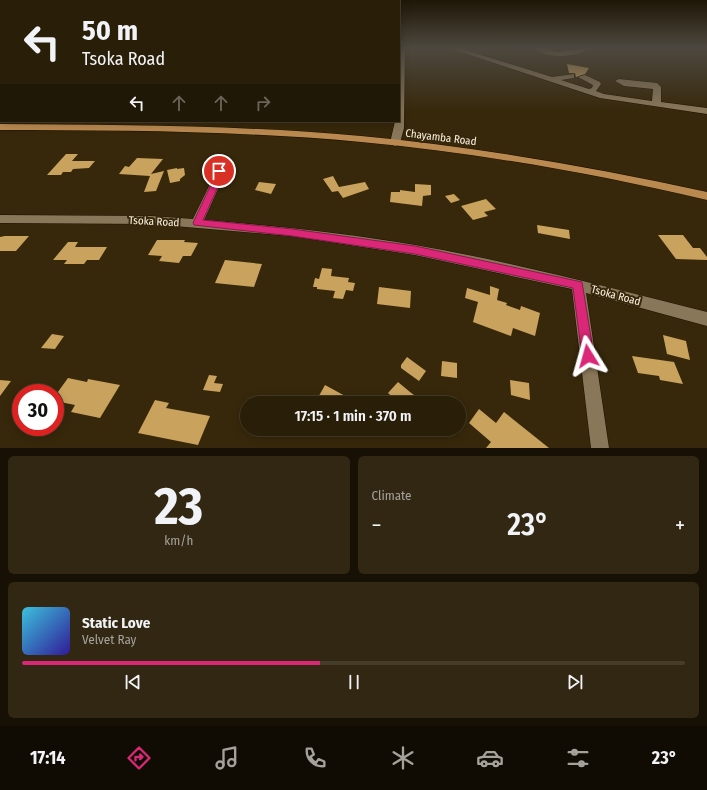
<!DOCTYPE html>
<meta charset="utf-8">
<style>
:root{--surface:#291e08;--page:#312712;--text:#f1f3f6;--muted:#a5a29c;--line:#453c29;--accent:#db2777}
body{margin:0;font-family:"Fira Sans Condensed",sans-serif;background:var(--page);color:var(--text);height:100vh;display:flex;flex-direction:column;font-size:15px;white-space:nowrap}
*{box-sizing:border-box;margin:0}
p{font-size:13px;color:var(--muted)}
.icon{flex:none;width:22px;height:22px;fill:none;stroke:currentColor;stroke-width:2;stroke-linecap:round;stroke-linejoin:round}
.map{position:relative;height:448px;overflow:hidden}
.drawer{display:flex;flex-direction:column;gap:8px;padding:8px;background:#171004;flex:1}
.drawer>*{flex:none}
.hud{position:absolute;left:0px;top:0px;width:400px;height:122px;box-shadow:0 2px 10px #0003,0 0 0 1px var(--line);background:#291e08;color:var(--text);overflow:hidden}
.speed{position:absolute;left:12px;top:384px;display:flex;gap:8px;font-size:20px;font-weight:700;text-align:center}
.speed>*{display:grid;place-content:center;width:52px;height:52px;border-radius:50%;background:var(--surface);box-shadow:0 2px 10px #0003,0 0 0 1px var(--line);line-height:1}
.speed .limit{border:6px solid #d22;background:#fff;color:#111}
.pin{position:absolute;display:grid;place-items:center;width:34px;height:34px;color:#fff;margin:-17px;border:2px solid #fff;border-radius:50%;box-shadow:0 1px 4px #0007}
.me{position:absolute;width:44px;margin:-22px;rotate:352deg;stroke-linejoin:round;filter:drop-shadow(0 0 3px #0008)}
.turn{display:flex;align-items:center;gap:14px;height:84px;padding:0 16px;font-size:18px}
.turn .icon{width:52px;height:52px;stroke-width:2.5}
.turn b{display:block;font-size:28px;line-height:34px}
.lanes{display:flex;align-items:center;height:38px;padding:0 16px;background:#0003;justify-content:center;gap:20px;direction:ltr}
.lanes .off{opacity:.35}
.big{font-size:30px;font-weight:600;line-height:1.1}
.drawer .widget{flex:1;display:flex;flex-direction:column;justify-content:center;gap:6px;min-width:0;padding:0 14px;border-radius:6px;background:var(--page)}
.drawer .dial{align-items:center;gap:0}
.dial b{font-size:52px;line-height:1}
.song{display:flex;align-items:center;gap:12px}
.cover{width:48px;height:48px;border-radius:6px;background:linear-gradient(135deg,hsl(190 70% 55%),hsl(250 70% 35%))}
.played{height:4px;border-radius:2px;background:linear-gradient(90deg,var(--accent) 45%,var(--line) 45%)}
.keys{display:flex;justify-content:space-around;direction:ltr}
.heat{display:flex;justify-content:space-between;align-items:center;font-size:22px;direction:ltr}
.drawer .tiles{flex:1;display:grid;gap:8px;grid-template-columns:1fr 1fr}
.widget:last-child{grid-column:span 2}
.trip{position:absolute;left:240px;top:396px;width:226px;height:40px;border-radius:20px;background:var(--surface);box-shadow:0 2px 10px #0003,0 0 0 1px var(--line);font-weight:600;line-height:40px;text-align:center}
.tabs{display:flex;height:64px;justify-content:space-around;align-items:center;background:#100c03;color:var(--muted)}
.tabs .icon{width:28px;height:28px}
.tabs .selected{color:var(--accent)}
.tabs b{font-size:18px;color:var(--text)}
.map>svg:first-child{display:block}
.building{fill:#c9a35e}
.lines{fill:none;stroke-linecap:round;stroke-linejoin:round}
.minor-casing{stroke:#1c1100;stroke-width:1}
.major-casing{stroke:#1c1100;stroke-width:1}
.minor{fill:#897759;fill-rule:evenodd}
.major{fill:#ba8950;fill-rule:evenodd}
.route{fill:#db2777;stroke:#8e194d}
.labels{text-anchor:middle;stroke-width:4;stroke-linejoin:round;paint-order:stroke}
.street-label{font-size:11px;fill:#fbf1e0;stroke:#37280b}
</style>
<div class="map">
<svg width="707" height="448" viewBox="0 0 707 448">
<rect width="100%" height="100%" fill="#37280b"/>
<path class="building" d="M567,64L583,67L589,68L585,74L576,77L575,73H569Z
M66,154H78L72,161H95L89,168L73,169L71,172H63L61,175H47Z
M137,158L163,159L151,174L164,171L156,191L144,192L150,176L119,174L125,166L129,167Z
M177,168V169L184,168L185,175L180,179V181L170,183L167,170Z
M333,176L339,187L365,182L369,189L343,198L338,191L332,192L323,179Z
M259,182L276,184L271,194L255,190Z
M415,184L431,185V195L423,196L422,206L390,202L391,192H400V190L415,192Z
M454,194L460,200L451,203L445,196Z
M486,199L496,209L484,212L488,216L473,220L461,206Z
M537,225L569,230L570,239L538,233Z
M658,235H683L693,248H700L707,257V260L676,259Z
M5,236H29L16,251H0V237Z
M157,240H185L184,242L198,243L191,256H183L179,263L159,261L162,256L148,255Z
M68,242H78L75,247H107L99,260H87L84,264H64L67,260H53Z
M225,260L262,264L254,287L215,283Z
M322,268L332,269L331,276L349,278L348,282L355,283L353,291L346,290L343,299L333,298L335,291L317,289V287H313L315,278L319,279Z
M490,286L499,289L497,300L507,303L506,305L520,310L521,306L540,313L535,336L513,328L511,336L473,322L478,302L465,298L467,288L490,295Z
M379,287L411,291L410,308L377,304Z
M52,334L64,336L55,349L41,348Z
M663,335L686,341L690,360L667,354Z
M632,356L674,362L683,384L660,380L659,376L638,373Z
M407,357L426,371L419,381L401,368V365Z
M442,361L457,363V378L441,376Z
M209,375L217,376L214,383L223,384L220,392L203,390Z
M68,378L87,382L88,379L120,385L100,418L71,412L75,405L55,401V396Z
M0,380L11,381L0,396Z
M510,380L529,383L530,400L511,395Z
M398,382L410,392L425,403H399L388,393Z
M325,385L358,403H315Z
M155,400L169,403L166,408L210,416L198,445L138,433Z
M479,409L496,423L504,412L549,448H486L491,442L469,423Z"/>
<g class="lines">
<g class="minor-casing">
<path id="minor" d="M399,48H405L404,128L400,143L395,146L390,143L395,121H399Z
M449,48H459L552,77L574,74V78L561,80L589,89L592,88L593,85L578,77L585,75L600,82L601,84L596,91L604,94L652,101L653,89L624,86L615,81L619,79L657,83L661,87V102L707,108V114L600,98Z
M535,48H543L556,52L591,48C579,57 546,60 535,48Z
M219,168L224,171L222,180L204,220C275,226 345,233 415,245C513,262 610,288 707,312V326L586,293L609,448H591L572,289L415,255L292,236L151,224L0,223V215L151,216L193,219L212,180L214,171Z"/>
</g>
<g class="major-casing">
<path id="major" d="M1,110V116L0,117V111Z
M0,124C120,125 241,125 361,136C478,147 593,167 707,192V200C593,173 478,153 361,142C241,131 120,130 0,130Z"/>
</g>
<use href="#minor" class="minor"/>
<use href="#major" class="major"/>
</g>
<linearGradient id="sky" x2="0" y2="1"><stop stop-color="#1e1606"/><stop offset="0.43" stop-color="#4d483f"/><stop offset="1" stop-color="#4d483f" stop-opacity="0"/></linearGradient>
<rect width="707" height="111" fill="url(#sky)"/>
<path class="route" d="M219,168L223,171L221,180L203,220L292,229L415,246L582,282L594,356L592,361L588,362L584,361L582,356L573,288L415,254L292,236L194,225L193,223L213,180L215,171Z"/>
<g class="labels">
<g class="street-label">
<text transform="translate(441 137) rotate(7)" y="4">Chayamba Road</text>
<text transform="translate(154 221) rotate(3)" y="4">Tsoka Road</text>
<text transform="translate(616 295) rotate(15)" y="4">Tsoka Road</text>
</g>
</g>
</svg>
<div class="speed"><div class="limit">30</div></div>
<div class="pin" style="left:219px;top:171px;background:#d93025"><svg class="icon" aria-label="arrive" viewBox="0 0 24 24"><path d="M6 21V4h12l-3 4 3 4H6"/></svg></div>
<svg class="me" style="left:588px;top:356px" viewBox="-20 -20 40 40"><path d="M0-17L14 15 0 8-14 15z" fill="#db2777" stroke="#fff" stroke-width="4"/></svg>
<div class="trip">17:15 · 1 min · 370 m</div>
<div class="hud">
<div class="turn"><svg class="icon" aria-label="left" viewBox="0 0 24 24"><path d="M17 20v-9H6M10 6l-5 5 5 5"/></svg><div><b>50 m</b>Tsoka Road</div></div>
<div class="lanes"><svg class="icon" aria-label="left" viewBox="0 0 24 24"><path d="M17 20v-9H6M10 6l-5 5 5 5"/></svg><svg class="icon off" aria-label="ahead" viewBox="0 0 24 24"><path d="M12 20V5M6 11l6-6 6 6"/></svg><svg class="icon off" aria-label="ahead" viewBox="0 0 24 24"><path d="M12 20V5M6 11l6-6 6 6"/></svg><svg class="icon off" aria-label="right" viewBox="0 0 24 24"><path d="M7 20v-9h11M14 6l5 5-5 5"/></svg></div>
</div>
</div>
<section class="drawer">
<div class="tiles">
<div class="widget dial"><b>23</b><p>km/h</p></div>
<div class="widget"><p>Climate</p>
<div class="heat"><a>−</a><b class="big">23°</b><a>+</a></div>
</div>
<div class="widget">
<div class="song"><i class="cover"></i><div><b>Static Love</b><p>Velvet Ray</p></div></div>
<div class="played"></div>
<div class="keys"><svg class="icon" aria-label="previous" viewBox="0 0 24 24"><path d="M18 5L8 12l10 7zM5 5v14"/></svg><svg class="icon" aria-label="pause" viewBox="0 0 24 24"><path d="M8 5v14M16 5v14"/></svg><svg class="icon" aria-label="next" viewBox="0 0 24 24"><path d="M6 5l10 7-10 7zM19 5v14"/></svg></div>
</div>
</div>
</section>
<nav class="tabs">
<b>17:14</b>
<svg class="icon selected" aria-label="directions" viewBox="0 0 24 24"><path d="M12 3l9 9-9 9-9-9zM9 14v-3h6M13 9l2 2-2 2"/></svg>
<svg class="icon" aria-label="music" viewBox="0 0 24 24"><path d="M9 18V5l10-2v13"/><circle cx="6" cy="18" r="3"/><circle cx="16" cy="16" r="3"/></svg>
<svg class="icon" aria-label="phone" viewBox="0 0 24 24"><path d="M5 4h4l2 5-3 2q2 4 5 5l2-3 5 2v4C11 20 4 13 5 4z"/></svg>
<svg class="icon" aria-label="climate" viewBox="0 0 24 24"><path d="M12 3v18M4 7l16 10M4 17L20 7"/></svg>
<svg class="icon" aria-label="car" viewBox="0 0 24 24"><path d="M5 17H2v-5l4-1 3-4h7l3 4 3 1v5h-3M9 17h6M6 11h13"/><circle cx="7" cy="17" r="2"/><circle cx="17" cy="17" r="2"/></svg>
<svg class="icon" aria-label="filters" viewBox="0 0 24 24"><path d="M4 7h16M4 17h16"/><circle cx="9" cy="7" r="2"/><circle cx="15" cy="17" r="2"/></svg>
<b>23°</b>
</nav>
